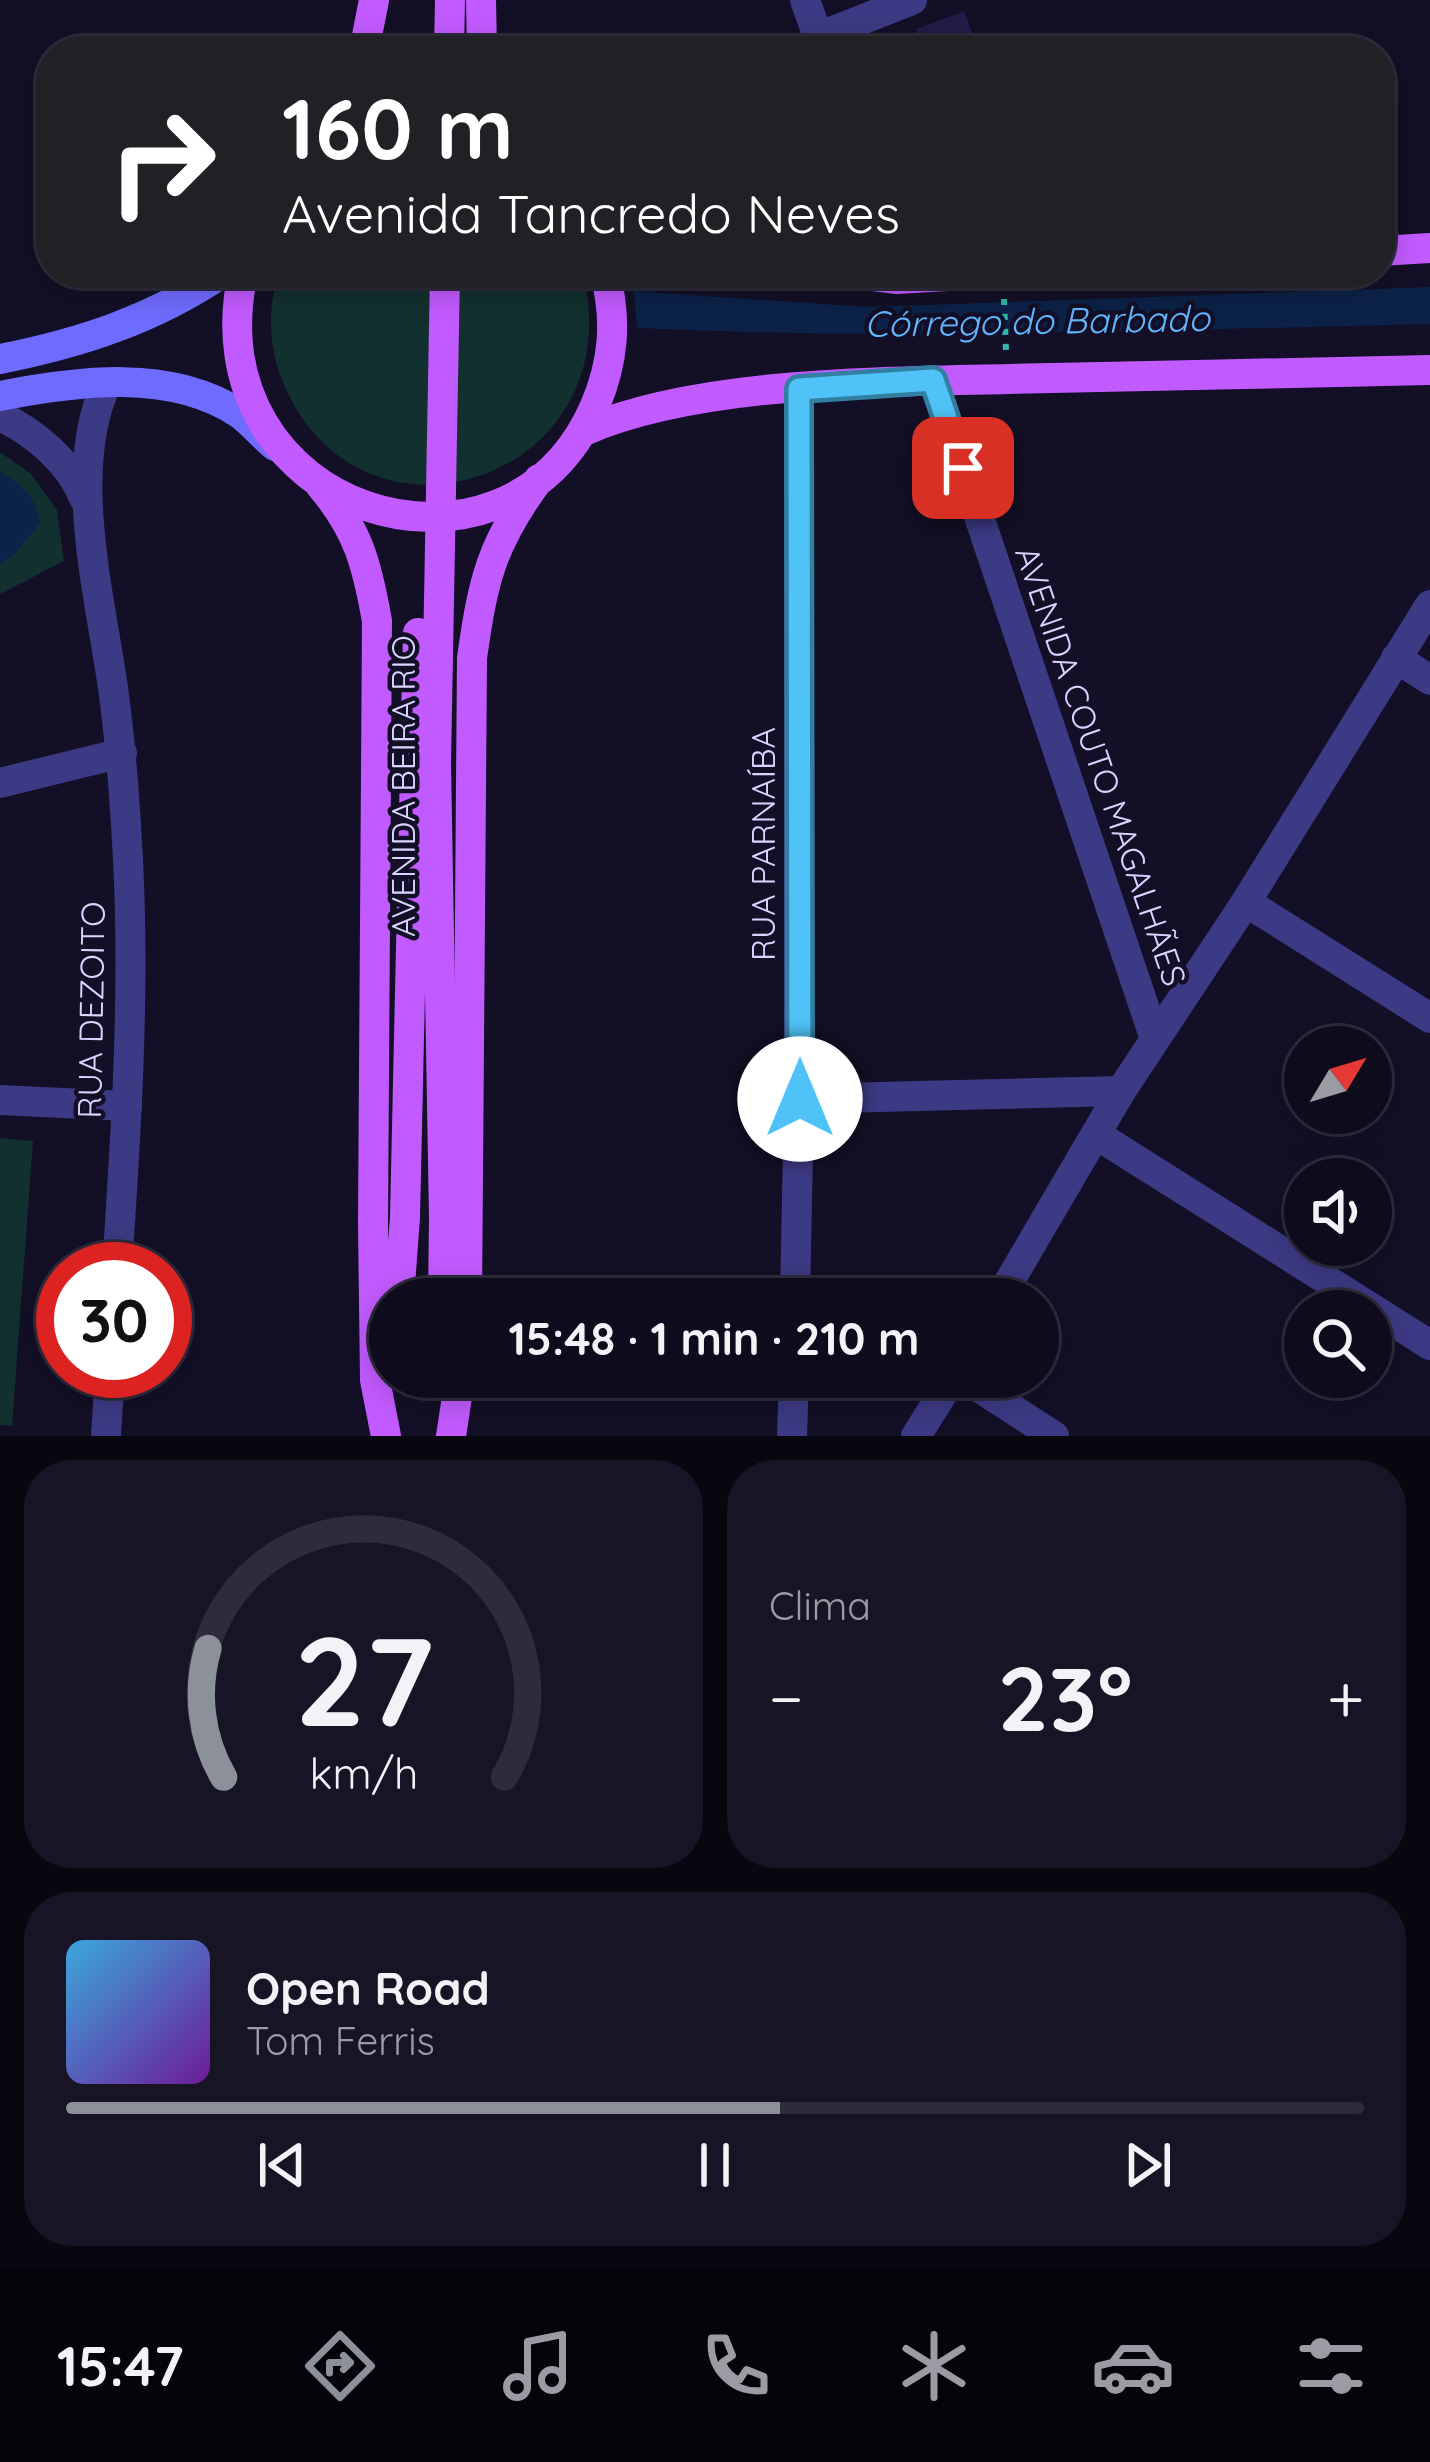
<!DOCTYPE html>
<html lang="pt">
<meta charset="utf-8">
<style>
:root{--surface:#0e0b1c;--page:#171425;--text:#f1f3f6;--muted:#9b9ba3;--line:#2e2b3b;--accent:#8c9099}
body{margin:0;font-family:Quicksand,sans-serif;background:var(--page);color:var(--text);height:100vh;display:flex;flex-direction:column;font-size:45px;white-space:nowrap}
*{box-sizing:border-box;margin:0}
p{font-size:39px;color:var(--muted)}
.icon{flex:none;width:66px;height:66px;fill:none;stroke:currentColor;stroke-width:2;stroke-linecap:round;stroke-linejoin:round}
.map{position:relative;height:1436px;overflow:hidden}
.side{display:flex;flex-direction:column;gap:24px;padding:24px;background:#08060f;flex:1}
.side>*{flex:none}
.top-card{position:absolute;left:36px;top:36px;width:1359px;height:252px;border-radius:48px;box-shadow:0 6px 30px #0003,0 0 0 3px var(--line);background:#202124;color:#fff;overflow:hidden}
.needle{width:78px;rotate:52deg}
.fabs{position:absolute;left:1284px;top:1026px;display:grid;gap:24px}
.fabs a{display:grid;place-items:center;width:108px;height:108px;border-radius:50%;background:var(--surface);box-shadow:0 6px 30px #0003,0 0 0 3px var(--line);font-size:60px}
.speed{position:absolute;left:36px;top:1242px;display:flex;gap:24px;font-size:60px;font-weight:700;text-align:center}
.speed>*{display:grid;place-content:center;width:156px;height:156px;border-radius:50%;background:var(--surface);box-shadow:0 6px 30px #0003,0 0 0 3px var(--line);line-height:1}
.speed .limit{border:18px solid #d22;background:#fff;color:#111}
.pin{position:absolute;display:grid;place-items:center;width:102px;height:102px;color:#fff;margin:-51px;border-radius:24px;box-shadow:0 6px 18px #0006}
.me{position:absolute;width:132px;margin:-66px;rotate:0deg;stroke-linejoin:round;filter:drop-shadow(0 0 9px #0008)}
.turn{display:flex;align-items:center;gap:42px;height:252px;padding:0 48px;font-size:54px}
.turn .icon{width:156px;height:156px;stroke-width:2.5}
.turn b{display:block;font-size:84px;line-height:102px}
.big{font-size:90px;font-weight:700;line-height:1.1}
.side .widget{flex:1;display:flex;flex-direction:column;justify-content:center;gap:18px;min-width:0;padding:0 42px;border-radius:48px;background:var(--page)}
.side .dial{align-items:center;gap:0}
.dial svg{height:312px;overflow:visible;fill:none;stroke:var(--line);stroke-width:7;stroke-linecap:round;text-anchor:middle}
.dial text{fill:var(--text);stroke:none}
.song{display:flex;align-items:center;gap:36px}
.cover{width:144px;height:144px;border-radius:18px;background:linear-gradient(135deg,hsl(200 70% 55%),hsl(280 70% 35%))}
.played{height:12px;border-radius:6px;background:linear-gradient(90deg,var(--accent) 55%,var(--line) 55%)}
.keys{display:flex;justify-content:space-around;direction:ltr}
.heat{display:flex;justify-content:space-between;align-items:center;font-size:66px;direction:ltr}
.side .tiles{flex:1;display:grid;gap:24px;grid-template-columns:1fr 1fr}
.widget:last-child{grid-column:span 2}
.trip{position:absolute;left:369px;top:1278px;width:690px;height:120px;border-radius:60px;background:var(--surface);box-shadow:0 6px 30px #0003,0 0 0 3px var(--line);font-weight:700;line-height:120px;text-align:center}
.dock{display:flex;height:192px;justify-content:space-around;align-items:center;background:#06040b;color:var(--muted)}
.dock .icon{width:84px;height:84px}
.dock .selected{color:var(--accent)}
.dock b{font-size:54px;color:var(--text)}
.map>svg:first-child{display:block}
.green{fill:#12302f}
.water{fill:#0c2248}
.building{fill:#241b47}
.lines{fill:none;stroke-linecap:round;stroke-linejoin:round}
.path{stroke:#2fb8b0;stroke-width:6;stroke-dasharray:6 9;stroke-linecap:butt}
.minor{stroke:#3d3a85;stroke-width:30}
.tertiary{stroke:#3d3a85;stroke-width:30}
.secondary{stroke:#6f6bff;stroke-width:30}
.primary{stroke:#c25bff;stroke-width:30}
.primary-bridge{stroke:#c25bff;stroke-width:30}
.route-casing{stroke:#337fa1;stroke-width:30}
.route{stroke:#4fc3f7;stroke-width:21}
.labels{text-anchor:middle;stroke-width:9;stroke-linejoin:round;paint-order:stroke}
.street-label{font-size:33px;fill:#d9d4ff;stroke:#130f26}
.water-label{font-size:36px;font-style:italic;fill:#62b6ff;stroke:#130f26}
</style>
<div class="map">
<svg width="1430" height="1436" viewBox="0 0 1430 1436">
<rect width="100%" height="100%" fill="#130f26"/>
<path class="green" d="M279,273H583C633,478 366,567 286,389C269,353 266,311 279,273Z
M0,452L31,474L57,510L64,561L0,594Z
M0,1138L33,1141L12,1426L0,1425Z"/>
<path class="water" d="M1430,287V324C1166,330 901,340 637,328L634,291L868,307Z
M0,472C22,483 37,499 40,523L15,554L0,564Z"/>
<path class="building" d="M964,11L979,51H924L916,29Z"/>
<g class="lines">
<path class="path" d="M1004,299L1006,351"/>
<path class="minor" d="M805,0L823,51
M818,37L912,0
M933,380L1155,1039
M1396,658L1430,680
M0,783L122,753
M1246,902L1430,1018
M799,1099L1121,1091
M0,1100L127,1106
M1097,1135L1430,1345
M795,1299L799,1099V389
M999,1299L1121,1091L1246,902L1430,605
M963,1377L1054,1436
M792,1436L794,1377
M916,1436L953,1377"/>
<path class="tertiary" d="M107,383C66,468 100,596 113,688C121,745 125,802 128,860C135,996 126,1133 117,1269
M0,416C34,432 70,462 84,498
M106,1436L110,1371"/>
<path class="secondary" d="M0,359C81,343 154,319 222,273
M0,396C77,381 171,368 240,414C252,423 263,436 275,446"/>
<path class="primary" d="M481,0L482,51
M364,51L374,0
M449,51L450,0
M1380,251L1430,248
M243,273C191,512 506,611 595,406C614,361 617,320 605,273
M850,273L897,279L997,273
M584,431C698,381 883,382 1009,379C1149,376 1290,373 1430,370
M321,486C358,530 367,564 377,621L373,1224L375,1380L386,1436
M399,1299L405,1217
M443,1299L444,1218
M467,1299L472,658C483,580 491,544 539,479
M451,1436L460,1377"/>
<path class="primary-bridge" d="M405,1217L418,633
M444,1218L436,763L445,273"/>
</g>
<g class="lines">
<g class="route-casing">
<path id="route" d="M800,1099L799,389L933,380L963,468"/>
</g>
<use href="#route" class="route"/>
</g>
<g class="labels">
<g class="street-label">
<text transform="translate(1101 766) rotate(71)" y="12">AVENIDA COUTO MAGALHÃES</text>
<text transform="translate(403 786) rotate(-90)" y="12">AVENIDA BEIRA RIO</text>
<text transform="translate(763 844) rotate(-90)" y="12">RUA PARNAÍBA</text>
<text transform="translate(91 1010) rotate(-89)" y="12">RUA DEZOITO</text>
</g>
<g class="water-label">
<text transform="translate(1037 321) rotate(-1)" y="13">Córrego do Barbado</text>
</g>
</g>
</svg>
<div class="fabs">
<a><svg class="needle" viewBox="-14 -14 28 28"><path d="M0-13l5 13h-10z" fill="#e53935"/><path d="M0 13l5-13h-10z" fill="#9b9ba3"/></svg></a>
<a><svg class="icon" aria-label="sound" viewBox="0 0 24 24"><path d="M4 9h4l5-4v14l-5-4H4zM17 9q2 3 0 6"/></svg></a>
<a><svg class="icon" aria-label="search" viewBox="0 0 24 24"><circle cx="10" cy="10" r="6"/><path d="M15 15l6 6"/></svg></a>
</div>
<div class="speed"><div class="limit">30</div></div>
<div class="pin" style="left:963px;top:468px;background:#d93025"><svg class="icon" aria-label="arrive" viewBox="0 0 24 24"><path d="M6 21V4h12l-3 4 3 4H6"/></svg></div>
<svg class="me" style="left:800px;top:1099px" viewBox="-20 -20 40 40"><circle r="19" fill="#fff"/><path d="M0-13L10 11 0 6-10 11z" fill="#4fc3f7"/></svg>
<div class="trip">15:48 · 1 min · 210 m</div>
<div class="top-card">
<div class="turn"><svg class="icon" aria-label="right" viewBox="0 0 24 24"><path d="M7 20v-9h11M14 6l5 5-5 5"/></svg><div><b>160 m</b>Avenida Tancredo Neves</div></div>
</div>
</div>
<section class="side">
<div class="tiles">
<div class="widget dial"><svg viewBox="0 0 100 80">
<path d="M14 69A42 42 0 1 1 86 69"/>
<path d="M14 69A42 42 0 0 1 10 36" stroke="#8c9099"/>
<text x="50" y="56" font-size="32" font-weight="700">27</text>
<text x="50" y="72" font-size="11">km/h</text>
</svg></div>
<div class="widget"><p>Clima</p>
<div class="heat"><a>−</a><b class="big">23°</b><a>+</a></div>
</div>
<div class="widget">
<div class="song"><i class="cover"></i><div><b>Open Road</b><p>Tom Ferris</p></div></div>
<div class="played"></div>
<div class="keys"><svg class="icon" aria-label="previous" viewBox="0 0 24 24"><path d="M18 5L8 12l10 7zM5 5v14"/></svg><svg class="icon" aria-label="pause" viewBox="0 0 24 24"><path d="M8 5v14M16 5v14"/></svg><svg class="icon" aria-label="next" viewBox="0 0 24 24"><path d="M6 5l10 7-10 7zM19 5v14"/></svg></div>
</div>
</div>
</section>
<nav class="dock">
<b>15:47</b>
<svg class="icon selected" aria-label="directions" viewBox="0 0 24 24"><path d="M12 3l9 9-9 9-9-9zM9 14v-3h6M13 9l2 2-2 2"/></svg>
<svg class="icon" aria-label="music" viewBox="0 0 24 24"><path d="M9 18V5l10-2v13"/><circle cx="6" cy="18" r="3"/><circle cx="16" cy="16" r="3"/></svg>
<svg class="icon" aria-label="phone" viewBox="0 0 24 24"><path d="M5 4h4l2 5-3 2q2 4 5 5l2-3 5 2v4C11 20 4 13 5 4z"/></svg>
<svg class="icon" aria-label="climate" viewBox="0 0 24 24"><path d="M12 3v18M4 7l16 10M4 17L20 7"/></svg>
<svg class="icon" aria-label="car" viewBox="0 0 24 24"><path d="M5 17H2v-5l4-1 3-4h7l3 4 3 1v5h-3M9 17h6M6 11h13"/><circle cx="7" cy="17" r="2"/><circle cx="17" cy="17" r="2"/></svg>
<svg class="icon" aria-label="filters" viewBox="0 0 24 24"><path d="M4 7h16M4 17h16"/><circle cx="9" cy="7" r="2"/><circle cx="15" cy="17" r="2"/></svg>
</nav>
